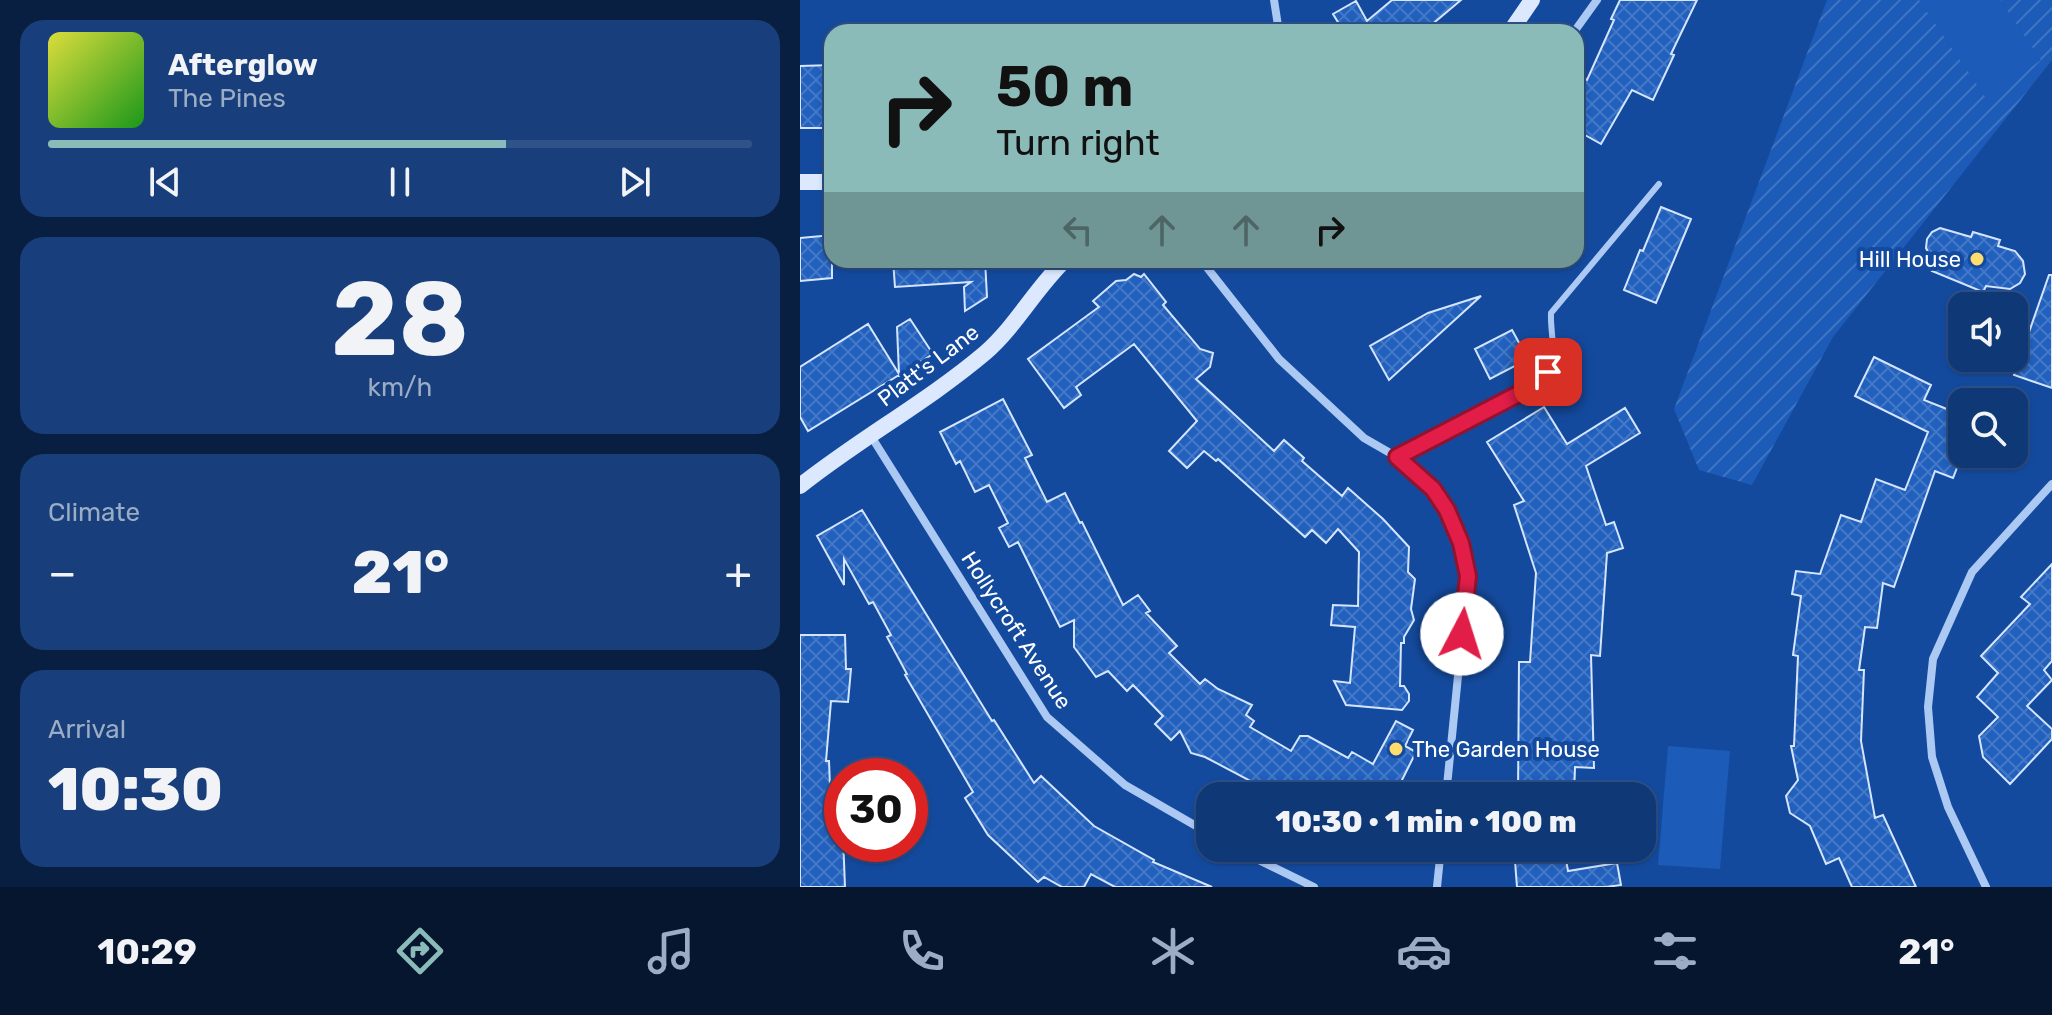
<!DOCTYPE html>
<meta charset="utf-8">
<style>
:root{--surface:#0f3876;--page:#183f7b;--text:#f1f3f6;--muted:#9bacc5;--line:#2f5288;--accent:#8bbbb9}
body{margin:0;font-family:Rubik,sans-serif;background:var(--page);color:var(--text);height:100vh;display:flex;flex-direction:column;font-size:30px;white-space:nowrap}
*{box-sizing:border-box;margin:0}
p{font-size:26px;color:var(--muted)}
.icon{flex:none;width:44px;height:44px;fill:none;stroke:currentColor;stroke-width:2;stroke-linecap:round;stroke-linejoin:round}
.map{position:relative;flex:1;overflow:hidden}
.details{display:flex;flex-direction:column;gap:20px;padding:20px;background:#081f41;width:800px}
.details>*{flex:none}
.guide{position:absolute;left:24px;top:24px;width:760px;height:244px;border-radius:24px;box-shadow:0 2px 6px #0004,0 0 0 2px var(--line);background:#8bbbb9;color:#111;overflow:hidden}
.buttons{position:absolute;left:1148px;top:292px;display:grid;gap:16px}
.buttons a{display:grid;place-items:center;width:80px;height:80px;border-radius:16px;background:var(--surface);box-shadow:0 2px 6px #0004,0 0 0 2px var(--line);font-size:40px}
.speed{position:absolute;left:24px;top:758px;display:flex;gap:16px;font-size:40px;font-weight:700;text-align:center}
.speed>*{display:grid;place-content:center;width:104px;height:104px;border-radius:50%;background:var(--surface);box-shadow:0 2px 6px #0004,0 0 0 2px var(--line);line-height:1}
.speed .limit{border:12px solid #d22;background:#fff;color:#111}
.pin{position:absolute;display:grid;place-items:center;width:68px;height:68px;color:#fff;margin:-34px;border-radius:16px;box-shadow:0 4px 12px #0006}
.me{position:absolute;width:88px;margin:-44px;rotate:5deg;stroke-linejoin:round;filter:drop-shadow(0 0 6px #0008)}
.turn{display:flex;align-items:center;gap:28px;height:168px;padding:0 40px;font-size:36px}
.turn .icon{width:104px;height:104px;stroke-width:2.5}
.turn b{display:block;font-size:56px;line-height:68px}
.lanes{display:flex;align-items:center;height:76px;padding:0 40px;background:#0003;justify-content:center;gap:40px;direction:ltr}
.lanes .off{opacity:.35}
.big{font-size:60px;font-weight:800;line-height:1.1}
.details .tile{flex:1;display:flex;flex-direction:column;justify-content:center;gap:12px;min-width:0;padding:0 28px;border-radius:24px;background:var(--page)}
.details .dial{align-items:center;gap:0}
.dial b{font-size:104px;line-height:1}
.song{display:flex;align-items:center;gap:24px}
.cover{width:96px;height:96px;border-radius:12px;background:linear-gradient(135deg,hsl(60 70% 55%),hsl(120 70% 35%))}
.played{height:8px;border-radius:4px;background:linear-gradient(90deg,var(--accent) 65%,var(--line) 65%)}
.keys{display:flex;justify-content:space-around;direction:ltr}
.heat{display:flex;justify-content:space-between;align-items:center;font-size:44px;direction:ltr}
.trip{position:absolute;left:396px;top:782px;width:460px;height:80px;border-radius:24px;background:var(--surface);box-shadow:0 2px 6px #0004,0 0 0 2px var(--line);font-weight:800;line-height:80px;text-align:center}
.menu{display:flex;height:128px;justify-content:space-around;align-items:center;background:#06162f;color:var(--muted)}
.menu .icon{width:56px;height:56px}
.menu .current{color:var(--accent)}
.menu b{font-size:36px;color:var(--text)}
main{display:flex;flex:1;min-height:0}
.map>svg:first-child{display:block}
.garden{fill:url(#garden-furrows)}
.pitch{fill:#1c5bb8}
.building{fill:url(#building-cross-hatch);stroke:#d4e5fd;stroke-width:2}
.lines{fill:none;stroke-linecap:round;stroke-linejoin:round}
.lane{stroke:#acc9f4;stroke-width:6}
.street{stroke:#acc9f4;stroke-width:8}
.secondary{stroke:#dbe8fd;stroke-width:16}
.route-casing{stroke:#92132f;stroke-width:20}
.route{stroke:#e11d48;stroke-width:14}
.poi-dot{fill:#ffdc6e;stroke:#144a9e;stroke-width:3}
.labels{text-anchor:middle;stroke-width:8;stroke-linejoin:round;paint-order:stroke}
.poi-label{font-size:22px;fill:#fff;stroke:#144a9e;text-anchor:end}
.street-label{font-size:22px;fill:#fff;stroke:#144a9e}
</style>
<main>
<section class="details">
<div class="tile">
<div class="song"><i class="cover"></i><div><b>Afterglow</b><p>The Pines</p></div></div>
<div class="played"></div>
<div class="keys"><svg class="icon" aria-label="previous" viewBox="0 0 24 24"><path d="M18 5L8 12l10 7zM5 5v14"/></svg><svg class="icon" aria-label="pause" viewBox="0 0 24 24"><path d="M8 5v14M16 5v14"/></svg><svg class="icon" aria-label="next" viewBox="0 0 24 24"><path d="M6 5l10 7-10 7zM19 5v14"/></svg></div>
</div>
<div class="tile dial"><b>28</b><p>km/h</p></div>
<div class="tile"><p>Climate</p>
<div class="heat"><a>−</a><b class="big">21°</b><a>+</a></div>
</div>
<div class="tile"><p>Arrival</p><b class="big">10:30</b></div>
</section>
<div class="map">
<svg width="1252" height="887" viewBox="0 0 1252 887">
<defs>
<pattern id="garden-furrows" width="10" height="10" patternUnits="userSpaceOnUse" patternTransform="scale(2)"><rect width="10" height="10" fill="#1c5bb8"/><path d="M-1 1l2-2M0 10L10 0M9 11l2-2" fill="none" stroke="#3e74c3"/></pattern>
<pattern id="building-cross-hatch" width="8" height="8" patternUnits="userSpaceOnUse" patternTransform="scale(2)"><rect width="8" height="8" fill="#2260bd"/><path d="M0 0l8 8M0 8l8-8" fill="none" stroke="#4378c7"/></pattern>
</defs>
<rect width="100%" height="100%" fill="#144a9e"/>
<path class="garden" d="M1027,0H1252V60L1033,337L952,485L899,470L874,409Z"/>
<path class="pitch" d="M1119,0H1200L1241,60L1186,98Z
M868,746L930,751L920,869L858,865Z"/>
<path class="building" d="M592,0H661L623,32H544L533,14L556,1L567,21Z
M820,0H897L871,54L874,55L853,100L832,90L801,144L776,130V73L787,80L814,20L811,19Z
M32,65V128H0V66Z
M861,207L891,219L856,303L824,290L840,250L843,251Z
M1140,228L1171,237L1173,232L1200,240L1198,246L1215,251L1223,261L1225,274L1220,283L1210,289L1186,286L1183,292L1132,271L1135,266L1126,248L1127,239L1132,232Z
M32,235V278L0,281V238Z
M93,260H185L187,297L165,311L164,287L171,282L95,287Z
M334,274L341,277L344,274L366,302L363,305L400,349L413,353L410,367L396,379L474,451L484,440L504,458L502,461L542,496L548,488L583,519L609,547L608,572L615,579L611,609L614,620L604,637V643H601L600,686H604L609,694V701L602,710L546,705L534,681L550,683L555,627L531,625L533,605L558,606L559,552L538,529L526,543L512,530L505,537L418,459L416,461L404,451L387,468L369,451L397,421L334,344L276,387L281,395L264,408L228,359L299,307L293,301L316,281L326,280Z
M1249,275H1252V388L1214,375Z
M681,296L589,380L570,346L628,313Z
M110,319L133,354L8,431L0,417V367L68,324L99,374L97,327Z
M712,330L728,359L690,379L675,349Z
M1074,357L1131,385L1124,400L1162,415V455L1153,478L1135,471L1094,587L1083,583L1077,628L1065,627L1059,670H1064L1061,741L1075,818L1083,815L1116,887H1052L1039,858L1026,864L1010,826L990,813L986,796L998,780L991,746H994L998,656L993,655L1001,596L992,594L996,571L1020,574L1041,515L1061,522L1076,479L1105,490L1128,432L1055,396Z
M203,399L232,455L225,458L247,502L265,493L280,523L282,522L323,605L338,595L350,611L346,613L377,646L369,653L400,684L405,679L418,689L452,705L446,715L454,721L450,727L491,751L500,736H508L548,758L552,752L573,764L596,721L613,730L605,746L616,752L594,796H479L405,757L391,753L380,731L371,740L355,724L363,716L333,685L327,691L308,671L296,677L274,647V620L260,627L218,542L209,547L199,528L208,523L189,485L175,492L160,461L156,464L140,432Z
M744,407L767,444L825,408L840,433L786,466L806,525L814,522L823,548L807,553L800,656L791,655L794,768L775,767L774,796H718L719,662H730L736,573L714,505L724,501L687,442Z
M62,510L192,721L194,720L234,783L241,776L294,826L354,860L353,862L412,887H315L291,874L284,887H262L244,877L238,882L188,835L165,798L173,792L105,675L107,674L87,637L91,635L73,602L69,604L44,559V585L17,536Z
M1252,564V661L1244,670L1252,680L1227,706L1252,729V739L1210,784L1183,757L1179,736L1198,717L1177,697L1198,673L1181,656L1230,604L1221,597Z
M0,635H45L46,669H51L48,702L31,701L26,761H29L31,812L42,811L45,887H0Z
M714,848H764L768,871L817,863L821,885L806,887H717Z"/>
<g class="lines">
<path class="lane" d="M242,260L252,273
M597,457C625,444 739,391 749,369C757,352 750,331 751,313L859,184"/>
<path class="street" d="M474,0L479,32
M774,32L797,0
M401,260L479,359L564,438L597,457L633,489L647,510L661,543L668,576L646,796
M71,436L247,717L325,785L410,834
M434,848L514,887
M637,887L641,848
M1186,887L1148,807L1132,757L1128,707L1133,659L1172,572L1252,484"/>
<path class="secondary" d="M710,32L732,0
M0,182H32
M0,486C59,439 127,402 185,353C216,326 235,289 265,260"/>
</g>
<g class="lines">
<g class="route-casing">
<path id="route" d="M662,634L668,576L661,543L647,510L633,489L597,457L728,389L748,372"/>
</g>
<use href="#route" class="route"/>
</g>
<g class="poi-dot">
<circle cx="1177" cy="259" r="8"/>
<circle cx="596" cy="749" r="8"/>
</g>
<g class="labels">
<g class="poi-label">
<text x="1161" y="267">Hill House</text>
<text x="612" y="757" text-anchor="start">The Garden House</text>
</g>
<g class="street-label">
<text transform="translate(128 365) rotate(-37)" y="8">Platt's Lane</text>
<text transform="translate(217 630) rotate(57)" y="8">Hollycroft Avenue</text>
</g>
</g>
</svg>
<div class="buttons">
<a><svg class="icon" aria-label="sound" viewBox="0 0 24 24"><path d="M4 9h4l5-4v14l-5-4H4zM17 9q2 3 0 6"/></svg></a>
<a><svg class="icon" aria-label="search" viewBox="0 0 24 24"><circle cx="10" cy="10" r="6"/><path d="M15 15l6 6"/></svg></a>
</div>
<div class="speed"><div class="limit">30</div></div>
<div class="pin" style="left:748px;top:372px;background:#d93025"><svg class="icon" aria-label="arrive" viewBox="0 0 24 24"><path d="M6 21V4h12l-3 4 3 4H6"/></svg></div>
<svg class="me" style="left:662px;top:634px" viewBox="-20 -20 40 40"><circle r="19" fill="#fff"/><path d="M0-13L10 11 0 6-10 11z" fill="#e11d48"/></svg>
<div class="trip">10:30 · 1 min · 100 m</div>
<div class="guide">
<div class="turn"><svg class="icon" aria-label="right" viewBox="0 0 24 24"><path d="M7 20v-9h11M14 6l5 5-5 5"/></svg><div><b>50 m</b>Turn right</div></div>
<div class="lanes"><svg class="icon off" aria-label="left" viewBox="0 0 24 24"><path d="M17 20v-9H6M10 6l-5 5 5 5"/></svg><svg class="icon off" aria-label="ahead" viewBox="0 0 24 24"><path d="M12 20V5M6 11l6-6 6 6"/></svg><svg class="icon off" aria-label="ahead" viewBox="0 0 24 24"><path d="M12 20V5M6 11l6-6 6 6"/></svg><svg class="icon" aria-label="right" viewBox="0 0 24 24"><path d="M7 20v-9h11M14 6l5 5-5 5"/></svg></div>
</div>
</div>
</main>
<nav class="menu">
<b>10:29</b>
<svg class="icon current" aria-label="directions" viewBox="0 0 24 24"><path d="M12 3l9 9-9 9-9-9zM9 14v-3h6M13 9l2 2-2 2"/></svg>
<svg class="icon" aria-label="music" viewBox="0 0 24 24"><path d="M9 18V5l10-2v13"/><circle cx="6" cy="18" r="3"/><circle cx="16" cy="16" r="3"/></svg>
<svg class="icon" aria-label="phone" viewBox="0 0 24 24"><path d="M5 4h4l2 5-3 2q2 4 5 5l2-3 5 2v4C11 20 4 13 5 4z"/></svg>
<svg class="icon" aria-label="climate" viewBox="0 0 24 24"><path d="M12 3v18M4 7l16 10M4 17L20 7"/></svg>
<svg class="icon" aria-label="car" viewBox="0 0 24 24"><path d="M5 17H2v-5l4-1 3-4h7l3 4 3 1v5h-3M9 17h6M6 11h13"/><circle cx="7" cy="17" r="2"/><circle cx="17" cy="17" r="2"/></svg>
<svg class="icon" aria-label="filters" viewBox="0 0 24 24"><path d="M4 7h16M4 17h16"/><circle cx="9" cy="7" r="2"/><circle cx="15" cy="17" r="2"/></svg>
<b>21°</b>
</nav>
